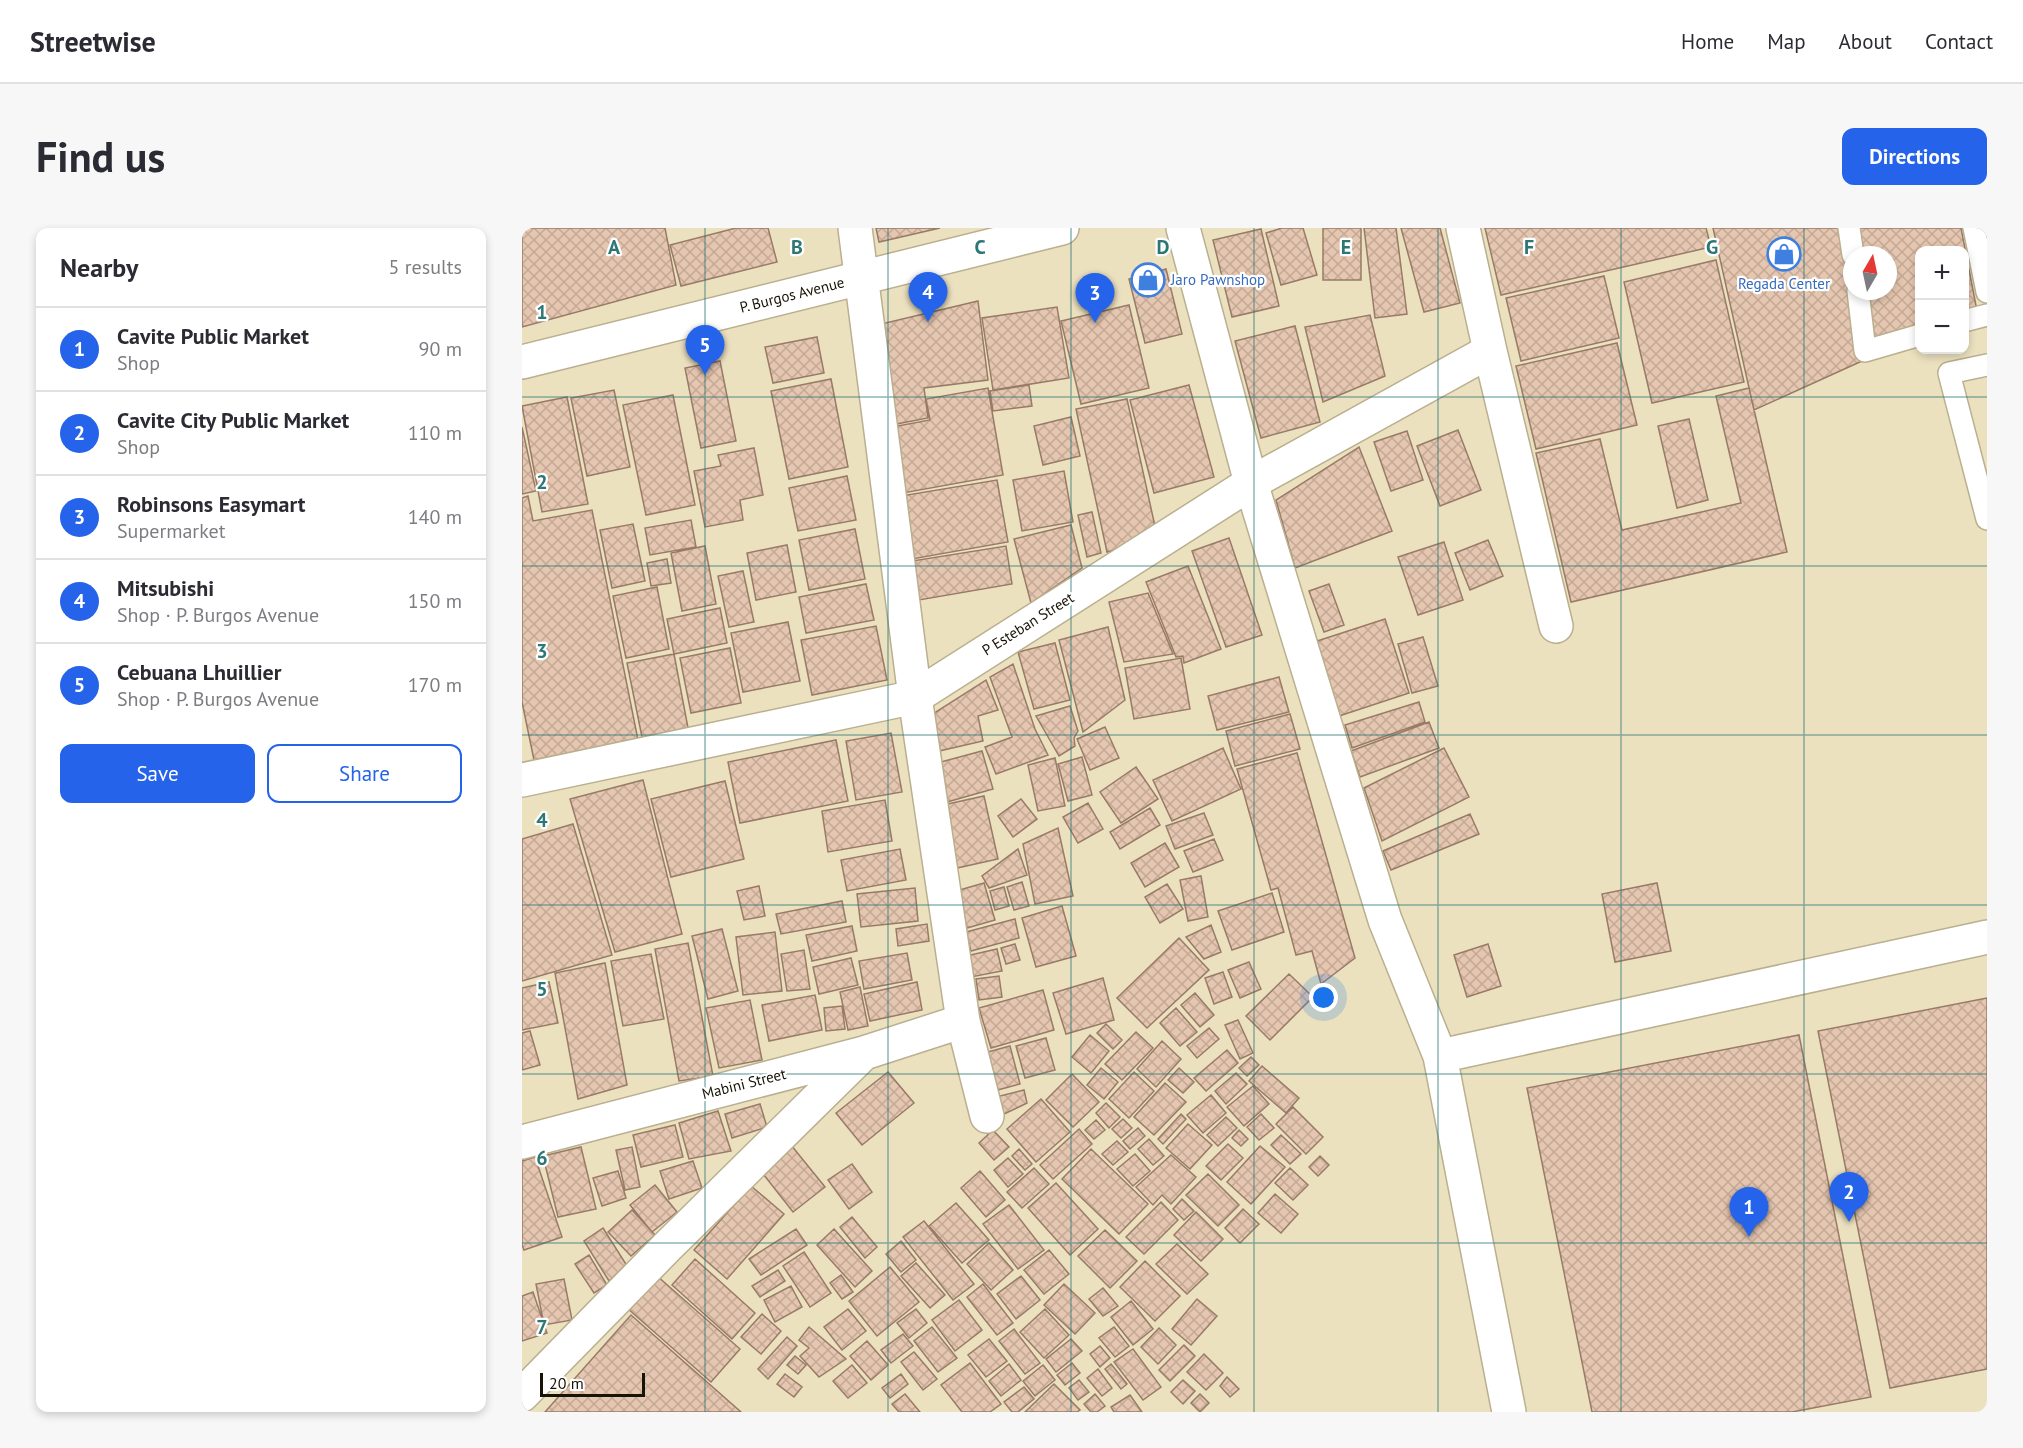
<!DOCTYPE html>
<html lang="en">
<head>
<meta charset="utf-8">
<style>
	body { margin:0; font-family:"PT Sans",sans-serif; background:#f7f7f7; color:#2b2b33 }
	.controls { position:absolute; right:18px; top:18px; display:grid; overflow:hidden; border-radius:12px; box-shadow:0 3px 9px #0003 }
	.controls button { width:54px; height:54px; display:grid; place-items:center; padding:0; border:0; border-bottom:2px solid #e1e1e2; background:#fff; color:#2b2b33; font:30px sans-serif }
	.compass { position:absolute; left:1321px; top:18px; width:54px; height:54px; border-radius:50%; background:#fff; box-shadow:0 3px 9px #0003; rotate:9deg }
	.scale { position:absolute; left:18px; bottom:15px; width:105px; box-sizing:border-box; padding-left:6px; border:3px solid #171307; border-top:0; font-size:16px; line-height:21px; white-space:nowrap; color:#171307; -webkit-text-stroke:4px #fff; paint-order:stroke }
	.you { position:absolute; left:802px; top:770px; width:21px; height:21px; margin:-15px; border:4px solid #fff; border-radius:50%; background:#1a73e8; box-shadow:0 0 0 9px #1a73e833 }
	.badge { display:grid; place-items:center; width:39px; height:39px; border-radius:50%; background:#2563eb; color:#fff; font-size:20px; font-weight:700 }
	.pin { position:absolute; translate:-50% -50px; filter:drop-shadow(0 2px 3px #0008) }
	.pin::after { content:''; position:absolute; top:32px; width:21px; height:18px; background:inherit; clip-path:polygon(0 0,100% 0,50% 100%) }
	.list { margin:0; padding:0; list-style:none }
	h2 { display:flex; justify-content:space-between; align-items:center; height:78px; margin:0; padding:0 24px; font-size:26px }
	h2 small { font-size:20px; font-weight:400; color:#7c7c81 }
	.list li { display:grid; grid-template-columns:39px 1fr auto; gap:18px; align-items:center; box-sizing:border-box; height:84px; padding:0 24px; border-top:2px solid #e1e1e2 }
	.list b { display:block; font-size:22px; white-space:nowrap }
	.list p { margin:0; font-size:20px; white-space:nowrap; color:#7c7c81 }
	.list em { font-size:20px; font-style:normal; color:#7c7c81 }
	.actions { display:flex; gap:12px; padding:18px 24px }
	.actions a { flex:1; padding:14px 0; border:2px solid #2563eb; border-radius:12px; text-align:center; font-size:21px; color:#2563eb }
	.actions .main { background:#2563eb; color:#fff }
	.map { position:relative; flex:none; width:1465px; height:1184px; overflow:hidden; border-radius:12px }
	header { display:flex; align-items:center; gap:36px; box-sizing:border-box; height:84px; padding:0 30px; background:#fff; border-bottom:2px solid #e1e1e2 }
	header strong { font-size:28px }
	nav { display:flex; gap:33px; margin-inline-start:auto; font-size:21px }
	.intro { display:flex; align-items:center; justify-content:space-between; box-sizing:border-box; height:144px; padding:0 36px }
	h1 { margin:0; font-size:42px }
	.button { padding:15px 27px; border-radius:12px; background:#2563eb; color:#fff; font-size:21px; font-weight:700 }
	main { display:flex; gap:36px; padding:0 36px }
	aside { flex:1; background:#fff; border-radius:12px; box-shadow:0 3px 9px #0003 }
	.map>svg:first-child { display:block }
	.building { fill:url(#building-cross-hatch); stroke:#987b67; stroke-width:1.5 }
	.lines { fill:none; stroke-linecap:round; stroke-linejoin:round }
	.lane-casing { stroke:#baaf8f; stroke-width:24 }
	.street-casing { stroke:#baaf8f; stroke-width:36 }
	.secondary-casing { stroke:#baaf8f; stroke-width:36 }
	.lane { stroke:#fff; stroke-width:21 }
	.street { stroke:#fff; stroke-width:33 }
	.secondary { stroke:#fff; stroke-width:33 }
	.grid { fill:none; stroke:#2c7676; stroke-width:1.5; stroke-opacity:0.55 }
	.labels { text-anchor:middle; stroke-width:4.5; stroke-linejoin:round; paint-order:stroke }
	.shop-label { font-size:15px; fill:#366cbe; stroke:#fff; text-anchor:start }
	.street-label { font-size:15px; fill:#171307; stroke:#fff }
	.grid-label { font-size:20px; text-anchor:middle; font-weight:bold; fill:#2c7676; stroke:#fff; stroke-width:4.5; stroke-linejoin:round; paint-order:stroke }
</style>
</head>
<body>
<header>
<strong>Streetwise</strong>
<nav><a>Home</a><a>Map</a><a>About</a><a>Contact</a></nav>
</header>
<div class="intro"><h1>Find us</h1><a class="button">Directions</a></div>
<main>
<aside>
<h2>Nearby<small>5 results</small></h2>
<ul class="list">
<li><span class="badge">1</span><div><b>Cavite Public Market</b><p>Shop</p></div><em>90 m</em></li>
<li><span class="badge">2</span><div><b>Cavite City Public Market</b><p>Shop</p></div><em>110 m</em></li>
<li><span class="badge">3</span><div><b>Robinsons Easymart</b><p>Supermarket</p></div><em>140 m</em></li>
<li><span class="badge">4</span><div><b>Mitsubishi</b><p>Shop · P. Burgos Avenue</p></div><em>150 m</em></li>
<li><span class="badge">5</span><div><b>Cebuana Lhuillier</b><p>Shop · P. Burgos Avenue</p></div><em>170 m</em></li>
</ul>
<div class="actions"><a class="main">Save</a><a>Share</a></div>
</aside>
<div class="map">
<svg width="1465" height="1184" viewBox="0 0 1465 1184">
	<defs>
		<pattern id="building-cross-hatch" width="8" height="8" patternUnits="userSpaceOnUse" patternTransform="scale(1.5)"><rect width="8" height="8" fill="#e5c6b0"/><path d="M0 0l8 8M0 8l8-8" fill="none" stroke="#c4a996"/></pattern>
	</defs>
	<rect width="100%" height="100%" fill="#ece1bf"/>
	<path class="building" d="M0,0H143L154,57L0,99Z
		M214,0H246L255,34L159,58L148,17Z
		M354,0H418L357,14Z
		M760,0H781L795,47L759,57L744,5Z
		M801,0H839V52H801Z
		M842,0H874L885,86L853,90Z
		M879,0H918L938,75L902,84Z
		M963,0H1184L1189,19L979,67Z
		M1191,0H1317L1340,133L1232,182Z
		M1334,0H1439L1455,83L1442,86V22H1398V99L1346,112L1341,63H1366V27H1337Z
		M739,1L757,78L710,89L691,12Z
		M1194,32L1222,154L1130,175L1102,54Z
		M644,41L660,106L623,115L607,51Z
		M1082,48L1097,110L999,133L984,70Z
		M456,73L466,152L402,160L406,190L369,197L355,97Z
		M607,77L627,160L559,176L539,93Z
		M535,79L547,150L471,162L460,90Z
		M848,87L863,148L801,174L783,99Z
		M773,98L798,194L739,210L713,113Z
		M295,109L302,145L251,155L243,119Z
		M1095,115L1115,197L1014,221L994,138Z
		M198,133L214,213L179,220L163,140Z
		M309,151L326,239L267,251L249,163Z
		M507,157L510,178L471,183L468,163Z
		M667,157L692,249L632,265L608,172Z
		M466,160L481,247L381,265L370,199L408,192L404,171Z
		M1227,160L1265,324L1049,374L1014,225L1078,211L1100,302L1219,275L1194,168Z
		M92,162L108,239L65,248L49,170Z
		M151,167L173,277L124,287L101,177Z
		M45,169L66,276L20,284L0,178Z
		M605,171L636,312L585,324L554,181Z
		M549,189L558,228L521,237L512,198Z
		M1167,191L1186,272L1155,280L1136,198Z
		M0,199L14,263L0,266Z
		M936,202L959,262L918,278L895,218Z
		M885,203L901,252L869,263L852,214Z
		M837,219L870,303L773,340L754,272Z
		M232,220L241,267L218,272L221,292L183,299L172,243L199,238L196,227Z
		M542,243L551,294L500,303L491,252Z
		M325,248L334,292L276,303L267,260Z
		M475,252L486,314L390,331L379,268Z
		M6,268L11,293L70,282L116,512L12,532L0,474V270Z
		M570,284L579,325L565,329L556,287Z
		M169,292L174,319L128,327L123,300Z
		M111,296L123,353L90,360L78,302Z
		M549,297L560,340L509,375L492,311Z
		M333,301L343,351L287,362L277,312Z
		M707,310L740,407L704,419L670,323Z
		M966,312L981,348L948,362L933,325Z
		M922,314L941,372L896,387L876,329Z
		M265,317L274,364L234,372L225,325Z
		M183,318L194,376L160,383L149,325Z
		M484,318L490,356L397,372L390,333Z
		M145,331L149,355L129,358L125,335Z
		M666,338L699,421L662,435L661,428L654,429L624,354Z
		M221,343L232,394L207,399L196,348Z
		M344,356L352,392L284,405L277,369Z
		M807,356L822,397L802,404L787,363Z
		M135,359L147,421L104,430L91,368Z
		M626,365L651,426L602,434L587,374Z
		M198,380L205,415L152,426L145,391Z
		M863,391L887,465L814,489L789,415Z
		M266,394L278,453L221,464L209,405Z
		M354,398L365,452L290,467L279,412Z
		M586,399L603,472L561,504L537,412Z
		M901,409L916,458L890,465L876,416Z
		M533,415L548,472L512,481L496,424Z
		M208,420L219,475L169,485L158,430Z
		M152,426L166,500L120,509L105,435Z
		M659,430L668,481L612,491L603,440Z
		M491,436L513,501L526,527L474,546L463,519L490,509L468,449Z
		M757,449L767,484L695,502L686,468Z
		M464,452L476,482L456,488L461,513L417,523L409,487Z
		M897,474L903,494L830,520L823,497Z
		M548,478L556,503L552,510L553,518L537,528L514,488Z
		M768,486L778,521L713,538L704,503Z
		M907,494L917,520L838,549L829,523Z
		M583,499L597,530L568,542L555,511Z
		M369,505L380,564L334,572L324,513Z
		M314,512L326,573L218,595L206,534Z
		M701,520L719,561L650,593L631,552Z
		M922,520L947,569L860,613L842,560Z
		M460,523L471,561L425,574L415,535Z
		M775,525L833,730L799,756L790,723L774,727L756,660L749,662L715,541Z
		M560,529L570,567L546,573L536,536Z
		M533,530L543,578L516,583L506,537Z
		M614,539L636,571L599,595L578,564Z
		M121,552L160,706L93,724L48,571Z
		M203,553L222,631L149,649L129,571Z
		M462,568L476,631L435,640L421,577Z
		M499,571L515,591L491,609L476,588Z
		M363,572L370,613L306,624L300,583Z
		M566,575L581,601L556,615L541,589Z
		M628,580L638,597L598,621L588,604Z
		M682,585L691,607L653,621L644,598Z
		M948,586L957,606L869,642L861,623Z
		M51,596L90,727L0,753V611Z
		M536,600L551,668L513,676L501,616Z
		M692,611L701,632L671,644L662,623Z
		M643,615L657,639L623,659L609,635Z
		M378,621L384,652L325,663L319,632Z
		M496,621L505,647L467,660L460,648Z
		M679,648L686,689L666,693L658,652Z
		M500,654L507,678L492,682L485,659Z
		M462,655L473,692L445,700L434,663Z
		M1135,655L1149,723L1093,734L1080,666Z
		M645,656L661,681L638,695L623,669Z
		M237,658L243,688L222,692L215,663Z
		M482,659L487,678L473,682L468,663Z
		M393,660L396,693L339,699L335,666Z
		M750,665L762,704L710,722L696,683Z
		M320,673L324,694L259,706L254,686Z
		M540,678L554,728L514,739L500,690Z
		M493,691L497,710L449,723L444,704Z
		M405,696L407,713L376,718L374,701Z
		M689,697L699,724L682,731L664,709Z
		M330,698L335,723L290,733L284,707Z
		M200,701L216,763L186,771L170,708Z
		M253,704L260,763L221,767L214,709Z
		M657,710L687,742L625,800L595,770Z
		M166,715L191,848L157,853L133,721Z
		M493,716L498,732L484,736L479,720Z
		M966,716L979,758L945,769L932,727Z
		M475,721L480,743L449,749L444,728Z
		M282,722L288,761L265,763L259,726Z
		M385,725L390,752L342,761L337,733Z
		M129,726L142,791L101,798L89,733Z
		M329,730L336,757L297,766L291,739Z
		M727,734L739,761L718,770L706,742Z
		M83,735L105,857L56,871L33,745Z
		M701,744L710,769L692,776L683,750Z
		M767,746L791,769L748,812L724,788Z
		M477,748L480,769L457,772L454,751Z
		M581,750L592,792L544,806L531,765Z
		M27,754L36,795L0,802V760Z
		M395,754L400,782L348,793L342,766Z
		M338,759L346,798L326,802L318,764Z
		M521,762L532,802L469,820L457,780Z
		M673,765L692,787L678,799L659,777Z
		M293,767L300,802L247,813L240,777Z
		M1465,770V1141L1368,1160L1296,803Z
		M228,772L240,832L197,840L184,780Z
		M320,778L323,801L304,803L302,780Z
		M654,780L675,804L658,818L638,795Z
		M716,792L731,825L718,831L703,797Z
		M584,796L600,812L591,821L575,805Z
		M687,800L697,811L675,830L665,818Z
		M8,803L18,837L0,842V805Z
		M614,804L631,820L600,852L583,836Z
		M568,807L587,823L569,845L550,829Z
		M1277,807L1349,1169L1270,1184H1070L1005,860Z
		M524,810L533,842L503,850L494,818Z
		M640,813L659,831L634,859L615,841Z
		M488,818L498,856L472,863L462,825Z
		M705,822L716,835L684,863L672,850Z
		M729,829L737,837L725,848L717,840Z
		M740,838L777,870L764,885L727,853Z
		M579,840L596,854L582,871L565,857Z
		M657,840L672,854L661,865L646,852Z
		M366,844L392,875L340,917L314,885Z
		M612,844L632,863L607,890L587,871Z
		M714,845L725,856L704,876L693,863Z
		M550,846L577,874L551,899L524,872Z
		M643,855L664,874L632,907L612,889Z
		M731,858L747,876L722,898L705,879Z
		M502,862L505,875L476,889L470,870Z
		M689,867L704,885L681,905L665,887Z
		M519,871L548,904L514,934L485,901Z
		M584,875L598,889L587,900L574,885Z
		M238,876L245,899L210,910L203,886Z
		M771,879L801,909L784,926L754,896Z
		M196,883L209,923L167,931L157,895Z
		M659,886L664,891L641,916L636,911Z
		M739,886L752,900L737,912L725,899Z
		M704,889L715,900L696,918L685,907Z
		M601,891L610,900L599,910L590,901Z
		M574,892L583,902L572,911L563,902Z
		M666,896L690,917L668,941L644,920Z
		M153,897L161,929L119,939L111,907Z
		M616,900L623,908L608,921L601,913Z
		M557,901L570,916L531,951L518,937Z
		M471,902L487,919L472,932L457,915Z
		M717,902L726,911L719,918L710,910Z
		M759,907L779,926L768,936L749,917Z
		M627,911L642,928L631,937L616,921Z
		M595,913L606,924L591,937L580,926Z
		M706,916L721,930L699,952L684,938Z
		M269,917L303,959L271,984L238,942Z
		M738,918L763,939L729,976L705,954Z
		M59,919L74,981L36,989L21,928Z
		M110,919L118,959L103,962L94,922Z
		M497,921L510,936L503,942L490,928Z
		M569,921L626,976L597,1006L540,951Z
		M613,926L628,943L611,958L595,941Z
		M649,927L674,949L649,976L640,967L631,977L614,959Z
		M798,928L807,937L796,948L787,939Z
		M13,929L40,1009L2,1022L0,1017V933Z
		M486,930L501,946L486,959L472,942Z
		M171,933L180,960L147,971L138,943Z
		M330,936L350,964L327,981L306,952Z
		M512,940L527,956L500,980L485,964Z
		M768,940L786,957L771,972L753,955Z
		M96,943L104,970L80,978L71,950Z
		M458,943L483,972L464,989L439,960Z
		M686,946L717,977L696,998L664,967Z
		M534,955L576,1001L548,1027L506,980Z
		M133,957L155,984L130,1004L108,977Z
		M229,958L262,986L205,1051L172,1022Z
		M753,966L776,986L759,1005L736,985Z
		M660,971L672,983L662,992L651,981Z
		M639,974L656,992L622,1026L604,1009Z
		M434,975L467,1012L440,1035L407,998Z
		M487,977L522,1022L496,1041L461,996Z
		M721,981L737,996L718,1015L703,1000Z
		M110,982L133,1007L109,1028L86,1004Z
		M674,984L701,1011L679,1033L652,1007Z
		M330,989L355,1019L343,1030L318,999Z
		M402,993L452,1056L431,1072L381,1009Z
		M81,1000L107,1041L87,1053L62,1013Z
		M274,1001L285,1017L239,1047L227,1031Z
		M312,1001L350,1043L333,1059L295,1017Z
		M583,1002L615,1033L588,1060L556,1028Z
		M379,1013L394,1032L379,1044L364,1026Z
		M467,1015L491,1042L469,1062L445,1036Z
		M655,1016L686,1046L665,1066L634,1036Z
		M527,1022L547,1046L522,1066L502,1042Z
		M282,1024L309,1065L288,1079L261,1038Z
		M67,1027L85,1057L72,1065L53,1036Z
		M173,1031L233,1085L210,1111L150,1057Z
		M623,1033L658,1068L633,1093L598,1059Z
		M394,1035L423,1067L408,1080L379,1048Z
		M368,1039L397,1074L355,1108L327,1073Z
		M256,1042L263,1053L238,1069L230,1058Z
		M134,1047L218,1121L189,1154L105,1080Z
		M319,1047L331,1064L320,1071L308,1055Z
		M499,1048L518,1072L494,1091L475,1066Z
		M42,1051L50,1092L22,1097L14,1056Z
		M461,1056L491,1095L475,1107L445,1069Z
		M542,1056L573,1085L553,1106L522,1077Z
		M269,1058L280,1079L253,1094L242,1072Z
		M581,1060L596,1078L581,1088L567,1071Z
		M11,1064L25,1105L0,1113V1068Z
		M675,1071L695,1088L669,1117L650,1101Z
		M437,1072L460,1102L433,1123L410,1092Z
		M609,1073L631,1101L611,1117L589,1089Z
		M326,1081L344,1103L320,1122L302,1099Z
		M394,1081L405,1095L387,1110L375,1095Z
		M523,1081L547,1107L522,1130L498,1104Z
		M240,1086L259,1103L239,1126L219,1109Z
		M109,1087L219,1184H23Z
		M287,1099L324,1131L297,1149L278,1128L287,1120L277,1112Z
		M410,1099L435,1130L416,1144L392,1113Z
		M592,1099L607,1118L593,1129L577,1110Z
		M637,1100L654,1117L636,1136L619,1119Z
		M492,1101L518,1135L503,1146L477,1113Z
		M381,1106L391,1118L369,1135L359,1122Z
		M265,1109L275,1118L246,1151L236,1141Z
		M467,1111L485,1133L464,1149L446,1127Z
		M549,1111L560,1123L534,1144L524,1131Z
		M345,1113L366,1137L349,1152L328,1128Z
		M662,1117L673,1128L648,1153L637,1142Z
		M578,1118L588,1130L578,1139L568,1126Z
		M611,1121L639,1159L621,1172L592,1134Z
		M392,1124L415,1151L401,1162L379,1134Z
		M682,1126L701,1145L684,1162L665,1144Z
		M273,1128L284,1137L276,1146L265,1137Z
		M448,1135L479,1176L468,1184H440L419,1157Z
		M550,1135L558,1145L543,1157L535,1147Z
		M487,1136L499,1152L479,1168L467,1153Z
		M589,1136L605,1156L599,1161L583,1141Z
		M330,1137L345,1155L326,1170L311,1153Z
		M521,1137L533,1152L513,1168L501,1153Z
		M576,1141L590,1160L580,1168L565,1150Z
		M263,1146L280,1159L272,1169L255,1156Z
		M379,1146L386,1156L368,1170L360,1160Z
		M705,1149L717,1161L708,1169L698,1158Z
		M557,1152L567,1164L556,1172L547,1160Z
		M661,1152L673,1163L661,1176L649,1164Z
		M532,1156L558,1182L555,1184H503Z
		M502,1159L512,1171L496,1184H490L482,1174Z
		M383,1166L398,1184H377L370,1176Z
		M573,1166L583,1178L575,1184H569L562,1176Z
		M678,1166L687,1175L678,1184L669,1175Z
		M608,1167L620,1184H592L589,1179Z"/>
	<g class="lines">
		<g class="lane-casing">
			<path id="lane" d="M1327,0L1331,27
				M1452,0L1465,64
				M1336,63L1343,123L1398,107
				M1442,93L1465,87
				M1465,137L1427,145L1465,291"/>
		</g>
		<g class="street-casing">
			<path id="street" d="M333,0L393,469L441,793L465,888
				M661,0L729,255L863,692L918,828L987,1184
				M941,0L968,123L1034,398
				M0,552L393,469L729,255L968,123
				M918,828L1465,709
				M0,914L342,825L441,793
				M0,1167L145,1019L342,825"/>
		</g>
		<g class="secondary-casing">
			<path id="secondary" d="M0,134L540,0"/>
		</g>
		<use href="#lane" class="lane"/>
		<use href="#street" class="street"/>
		<use href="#secondary" class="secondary"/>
	</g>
	<path class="grid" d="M183,0V1184M366,0V1184M549,0V1184M732,0V1184M916,0V1184M1099,0V1184M1282,0V1184M0,169H1465M0,338H1465M0,507H1465M0,677H1465M0,846H1465M0,1015H1465"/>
	<defs>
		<g id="shop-ring" transform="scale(1.725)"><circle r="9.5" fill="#fff" stroke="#3f7fe0" stroke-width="1.5"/><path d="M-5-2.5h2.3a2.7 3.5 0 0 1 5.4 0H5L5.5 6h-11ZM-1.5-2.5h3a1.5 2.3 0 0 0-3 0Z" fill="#3f7fe0"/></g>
	</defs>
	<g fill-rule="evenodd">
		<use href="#shop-ring" x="1262" y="26"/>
		<use href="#shop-ring" x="626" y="52"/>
	</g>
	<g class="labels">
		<g class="shop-label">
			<text x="649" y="57">Jaro Pawnshop</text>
			<text x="1262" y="61" text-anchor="middle">Regada Center</text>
		</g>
		<g class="street-label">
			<text transform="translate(270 67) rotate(-14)" y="5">P. Burgos Avenue</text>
			<text transform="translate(506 396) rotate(-32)" y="5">P Esteban Street</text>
			<text transform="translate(222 856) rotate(-14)" y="5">Mabini Street</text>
		</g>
	</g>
	<g class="grid-label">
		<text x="92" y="26">A</text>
		<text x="275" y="26">B</text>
		<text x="458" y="26">C</text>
		<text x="641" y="26">D</text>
		<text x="824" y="26">E</text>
		<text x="1007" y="26">F</text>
		<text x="1190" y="26">G</text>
		<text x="20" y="91">1</text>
		<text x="20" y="261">2</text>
		<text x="20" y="430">3</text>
		<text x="20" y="599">4</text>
		<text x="20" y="768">5</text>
		<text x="20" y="937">6</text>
		<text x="20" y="1106">7</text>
	</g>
</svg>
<div class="controls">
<button>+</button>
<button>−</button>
</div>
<svg class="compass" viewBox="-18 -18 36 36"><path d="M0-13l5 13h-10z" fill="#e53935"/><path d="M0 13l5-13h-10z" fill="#7c7c81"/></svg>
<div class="scale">20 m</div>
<div class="you"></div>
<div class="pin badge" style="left:1227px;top:1009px">1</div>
<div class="pin badge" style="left:1327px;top:994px">2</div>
<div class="pin badge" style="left:573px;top:95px">3</div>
<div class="pin badge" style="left:406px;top:94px">4</div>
<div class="pin badge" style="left:183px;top:147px">5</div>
</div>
</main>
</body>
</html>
